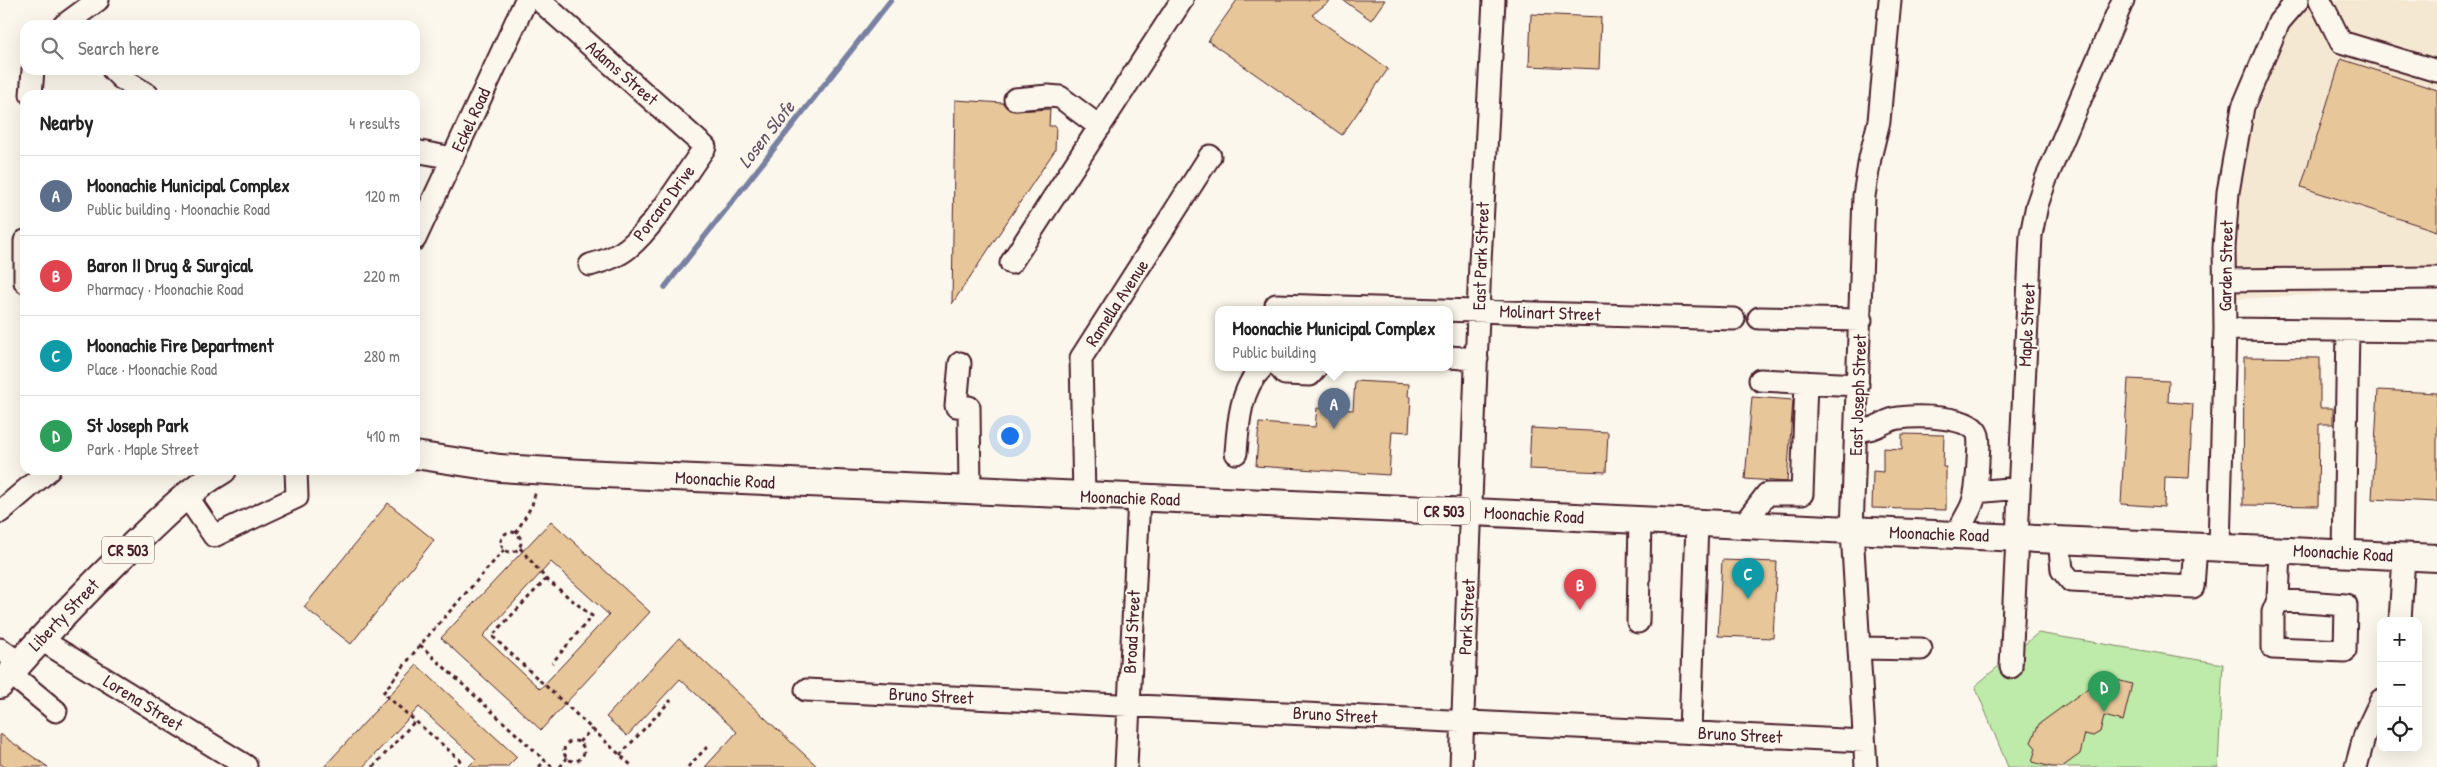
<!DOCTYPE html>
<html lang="en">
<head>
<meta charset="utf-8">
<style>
	body { margin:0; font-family:"Patrick Hand",sans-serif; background:#f6f6f6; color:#222 }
	.controls { position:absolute; right:15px; bottom:15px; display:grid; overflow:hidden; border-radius:10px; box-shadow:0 5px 20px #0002 }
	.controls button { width:45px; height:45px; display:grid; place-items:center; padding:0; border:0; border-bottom:1px solid #e0e0e0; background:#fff; color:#222; font:25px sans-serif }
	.you { position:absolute; left:1009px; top:435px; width:18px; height:18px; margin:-12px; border:4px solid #fff; border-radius:50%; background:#1a73e8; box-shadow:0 0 0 8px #1a73e833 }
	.badge { display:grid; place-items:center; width:32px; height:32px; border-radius:50%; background:#7c3aed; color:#fff; font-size:16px; font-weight:700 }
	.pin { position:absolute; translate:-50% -41px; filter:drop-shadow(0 1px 2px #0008) }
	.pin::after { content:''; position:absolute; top:26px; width:18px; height:15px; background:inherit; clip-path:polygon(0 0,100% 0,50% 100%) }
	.popup { position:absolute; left:1215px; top:306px; width:238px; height:65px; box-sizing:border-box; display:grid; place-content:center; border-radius:10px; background:#fff; filter:drop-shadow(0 1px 4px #0005); font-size:16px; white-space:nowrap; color:#767676 }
	.popup b { font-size:19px; color:#222 }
	.popup::after { content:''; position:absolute; left:50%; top:100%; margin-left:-10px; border:10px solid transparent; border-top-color:#fff }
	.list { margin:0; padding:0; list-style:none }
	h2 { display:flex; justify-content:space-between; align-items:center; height:65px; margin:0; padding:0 20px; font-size:21px }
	h2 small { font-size:16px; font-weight:400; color:#767676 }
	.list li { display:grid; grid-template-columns:32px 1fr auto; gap:15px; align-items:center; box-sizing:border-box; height:80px; padding:0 20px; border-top:1px solid #e0e0e0 }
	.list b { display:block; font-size:19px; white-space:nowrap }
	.list p { margin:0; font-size:16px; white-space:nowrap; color:#767676 }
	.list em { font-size:16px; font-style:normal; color:#767676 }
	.icon { flex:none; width:28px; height:28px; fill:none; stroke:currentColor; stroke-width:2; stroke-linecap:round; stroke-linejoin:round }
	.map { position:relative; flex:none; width:2437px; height:767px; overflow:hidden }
	.search { position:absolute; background:#fff; box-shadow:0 5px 20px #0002; left:20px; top:20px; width:400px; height:55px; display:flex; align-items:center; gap:12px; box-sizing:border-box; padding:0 18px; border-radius:15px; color:#767676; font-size:19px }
	.panel { position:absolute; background:#fff; box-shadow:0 5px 20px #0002; left:20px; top:90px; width:400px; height:385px; border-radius:15px }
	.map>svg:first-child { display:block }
	.built { fill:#f5e8d3 }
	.green { fill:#beeba9; stroke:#84856a }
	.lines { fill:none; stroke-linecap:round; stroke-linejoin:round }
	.stream { stroke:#7881a1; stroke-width:5.5 }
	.building { fill:#e7c699; stroke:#4a1f2b; fill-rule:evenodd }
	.minor-casing { stroke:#4a1f2b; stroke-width:25 }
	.major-casing { stroke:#4a1f2b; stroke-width:30 }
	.path { stroke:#4a1f2b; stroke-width:3; stroke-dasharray:4 4; stroke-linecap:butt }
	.minor { stroke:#fbf7ec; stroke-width:21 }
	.major { stroke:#fbf7ec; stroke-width:26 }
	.labels { text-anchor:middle; stroke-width:4; stroke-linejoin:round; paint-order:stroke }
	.shield { fill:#fbf7ec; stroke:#7f6065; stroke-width:1 }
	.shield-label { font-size:16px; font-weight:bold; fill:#4a1f2b }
	.street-label { font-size:18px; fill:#4a1f2b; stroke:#fbf7ec }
	.water-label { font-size:19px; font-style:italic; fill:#615066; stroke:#fbf7ec }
</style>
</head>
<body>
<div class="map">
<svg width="2437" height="767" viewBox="0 0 2437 767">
	<rect width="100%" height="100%" fill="#fbf7ec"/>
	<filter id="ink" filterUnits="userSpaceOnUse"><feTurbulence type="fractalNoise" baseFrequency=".02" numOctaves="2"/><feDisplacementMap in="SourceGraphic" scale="10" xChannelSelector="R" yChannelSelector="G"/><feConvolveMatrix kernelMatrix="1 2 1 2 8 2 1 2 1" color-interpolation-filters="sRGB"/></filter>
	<g filter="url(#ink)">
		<path class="built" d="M2289,0H2437V287L2223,300L2224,225Z"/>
		<path class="green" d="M2038,633L2223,664L2218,767H2008L1975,686Z"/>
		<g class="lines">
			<path class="stream" d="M665,287L891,0"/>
		</g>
		<path class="building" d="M1237,0H1331L1312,15L1388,69L1342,135L1208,41Z
			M1343,0H1385L1371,20Z
			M1531,14L1601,17L1599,69L1529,66Z
			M2341,59L2437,90V231L2301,187Z
			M955,100L1003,103L1009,110L1016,111L1050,109L1049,126H1056L1055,150L952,304Z
			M2244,357L2320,358V408H2333V424H2319L2318,506L2243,505Z
			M2128,379L2169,381L2168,402L2193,404L2189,478L2165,477L2164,507L2121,504Z
			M1355,381L1409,384L1408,396L1411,397L1409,432L1392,431L1389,475L1256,466L1259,423L1315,427L1317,408L1353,410Z
			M2378,390L2437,393V502L2372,499Z
			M1752,397L1793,400L1787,482L1745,479Z
			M1531,428L1608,432L1606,472L1529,469Z
			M1902,434L1944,435L1943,467H1946V510L1872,508L1873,471L1883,472V448L1902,449Z
			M388,503L434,540L351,644L304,607Z
			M551,521L650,612L541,730L441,638ZM551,562L609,615L540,689L483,636Z
			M1722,560L1777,562L1773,638L1718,636Z
			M679,638L778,730L818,767H705L737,732L680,679L627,736L606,717Z
			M417,665L517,757L507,767H468L476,759L419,707L363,767H324Z
			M2094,674L2132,684L2123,721L2104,716L2100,732L2093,736L2085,734L2080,754L2062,767H2052L2032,762L2036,748L2031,742L2039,724L2091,686Z
			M0,734L48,767H5L0,764Z"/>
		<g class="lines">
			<g class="minor-casing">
				<path id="minor" d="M539,0L705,147C684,176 655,226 628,248C617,257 603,261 590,265
					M2320,0L2341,42L2437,71
					M64,25L98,0
					M113,70L121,78L148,95
					M31,95L33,70
					M1015,99L1048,96L1060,97L1100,127
					M415,151L453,158
					M415,239L526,0
					M25,241V282
					M1011,263L1182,0
					M2224,280L2437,278
					M1276,305L1734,319
					M1759,318L1861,320
					M2225,329L2437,331
					M1449,357L1477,359
					M960,363L956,406L969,407L970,491
					M1280,368L1285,374L1310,375L1316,368
					M1760,380L1858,385
					M1856,430C1878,431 1882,420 1899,418C1916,416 1972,415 1978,435C1980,443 1978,454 1978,462C1977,477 1977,494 1971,507C1966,518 1961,523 1958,535
					M1236,453C1238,425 1240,388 1262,368
					M1975,492L2019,488
					M186,495L214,536L297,497L296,470
					M1084,496L1081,358L1210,156
					M0,512L49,470
					M1743,525L1767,494H1802L1806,382
					M2059,539L2062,570L2071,581L2193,587L2196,546
					M2219,547L2225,329L2224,248L2228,192L2243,107L2279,22L2298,0
					M2344,553L2348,330
					M2278,600L2346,605L2345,651L2273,648V612L2278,600L2280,550
					M2400,621L2404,556
					M1638,622L1640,520
					M40,639L246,766
					M1859,648L1921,649
					M0,649L20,663
					M2011,667L2031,235L2037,205L2046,179L2123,0
					M10,673L56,711
					M806,690L1864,741
					M1690,732L1697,523
					M1126,767L1139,498
					M1461,767L1480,262L1494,0
					M1866,767L1852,531L1864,196L1870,158L1879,121L1890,0
					M2356,767L2365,734L2381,700"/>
			</g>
			<g class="major-casing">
				<path id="major" d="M415,455L500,468L582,473L1472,512L2437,558
					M0,685C41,638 84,593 129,549C159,520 187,491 223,470"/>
			</g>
			<path class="path" d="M501 542a10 10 0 1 1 20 0a10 10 0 1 1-20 0Z
				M516,533L532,505L536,490
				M520,548L546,579L492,636L633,767
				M546,579L592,616L552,663
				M420,645L552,767
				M564 751a10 10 0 1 1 20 0a10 10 0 1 1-20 0Z
				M579,742L592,729
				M620,755L671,700
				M373,767L415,721
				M453,767L460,760L383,693L420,645L504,550
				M539,767L545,761
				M560,767L567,758
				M688,767L707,747"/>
			<use href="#minor" class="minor"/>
			<use href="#major" class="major"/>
		</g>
	</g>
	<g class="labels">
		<g class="shield">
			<rect x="1418" y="497.5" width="52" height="27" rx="4"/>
			<rect x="102" y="536.5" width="52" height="27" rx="4"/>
		</g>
		<g class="shield-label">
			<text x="1444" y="517">CR 503</text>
			<text x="128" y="556">CR 503</text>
		</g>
		<g class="street-label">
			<text transform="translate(622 73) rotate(41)" y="6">Adams Street</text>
			<text transform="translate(471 120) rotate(-65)" y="6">Eckel Road</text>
			<text transform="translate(664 203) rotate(-53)" y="6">Porcaro Drive</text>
			<text transform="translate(1481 256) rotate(-88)" y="6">East Park Street</text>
			<text transform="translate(2226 266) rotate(-89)" y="6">Garden Street</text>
			<text transform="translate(1117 303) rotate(-57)" y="6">Ramella Avenue</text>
			<text transform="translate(1550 313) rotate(2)" y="6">Molinart Street</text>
			<text transform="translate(2027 325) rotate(-87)" y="6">Maple Street</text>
			<text transform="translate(1858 395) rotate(-88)" y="6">East Joseph Street</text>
			<text transform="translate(725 480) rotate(3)" y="6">Moonachie Road</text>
			<text transform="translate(1130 498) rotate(2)" y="6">Moonachie Road</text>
			<text transform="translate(1534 515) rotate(3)" y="6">Moonachie Road</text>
			<text transform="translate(1939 534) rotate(2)" y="6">Moonachie Road</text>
			<text transform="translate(2343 553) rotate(3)" y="6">Moonachie Road</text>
			<text transform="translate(64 615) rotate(-46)" y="6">Liberty Street</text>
			<text transform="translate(1467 617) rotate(-87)" y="6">Park Street</text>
			<text transform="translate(1132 632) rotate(-87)" y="6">Broad Street</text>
			<text transform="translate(931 696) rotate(3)" y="6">Bruno Street</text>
			<text transform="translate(143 703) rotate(32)" y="6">Lorena Street</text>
			<text transform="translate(1335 715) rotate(3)" y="6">Bruno Street</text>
			<text transform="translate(1740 735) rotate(3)" y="6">Bruno Street</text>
		</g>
		<g class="water-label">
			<text transform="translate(766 134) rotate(-52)" y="7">Losen Slofe</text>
		</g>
	</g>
</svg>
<div class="controls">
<button>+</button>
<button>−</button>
<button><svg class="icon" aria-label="locate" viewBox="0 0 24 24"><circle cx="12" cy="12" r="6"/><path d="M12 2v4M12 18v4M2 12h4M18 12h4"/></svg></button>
</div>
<div class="you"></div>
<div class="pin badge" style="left:1334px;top:429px;background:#5c6f8a">A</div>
<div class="popup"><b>Moonachie Municipal Complex</b>Public building</div>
<div class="pin badge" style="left:1580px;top:610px;background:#e0444e">B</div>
<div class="pin badge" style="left:1748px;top:599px;background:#0f9aa8">C</div>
<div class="pin badge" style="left:2104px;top:712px;background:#2e9e5b">D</div>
<div class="search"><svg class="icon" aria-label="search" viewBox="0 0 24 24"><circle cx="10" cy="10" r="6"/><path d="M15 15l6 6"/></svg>Search here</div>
<section class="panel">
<h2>Nearby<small>4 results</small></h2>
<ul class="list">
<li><span class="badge" style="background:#5c6f8a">A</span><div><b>Moonachie Municipal Complex</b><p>Public building · Moonachie Road</p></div><em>120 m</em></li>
<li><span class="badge" style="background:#e0444e">B</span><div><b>Baron II Drug &amp; Surgical</b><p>Pharmacy · Moonachie Road</p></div><em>220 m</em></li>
<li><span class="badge" style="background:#0f9aa8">C</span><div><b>Moonachie Fire Department</b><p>Place · Moonachie Road</p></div><em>280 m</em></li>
<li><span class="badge" style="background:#2e9e5b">D</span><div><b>St Joseph Park</b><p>Park · Maple Street</p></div><em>410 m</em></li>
</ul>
</section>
</div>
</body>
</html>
